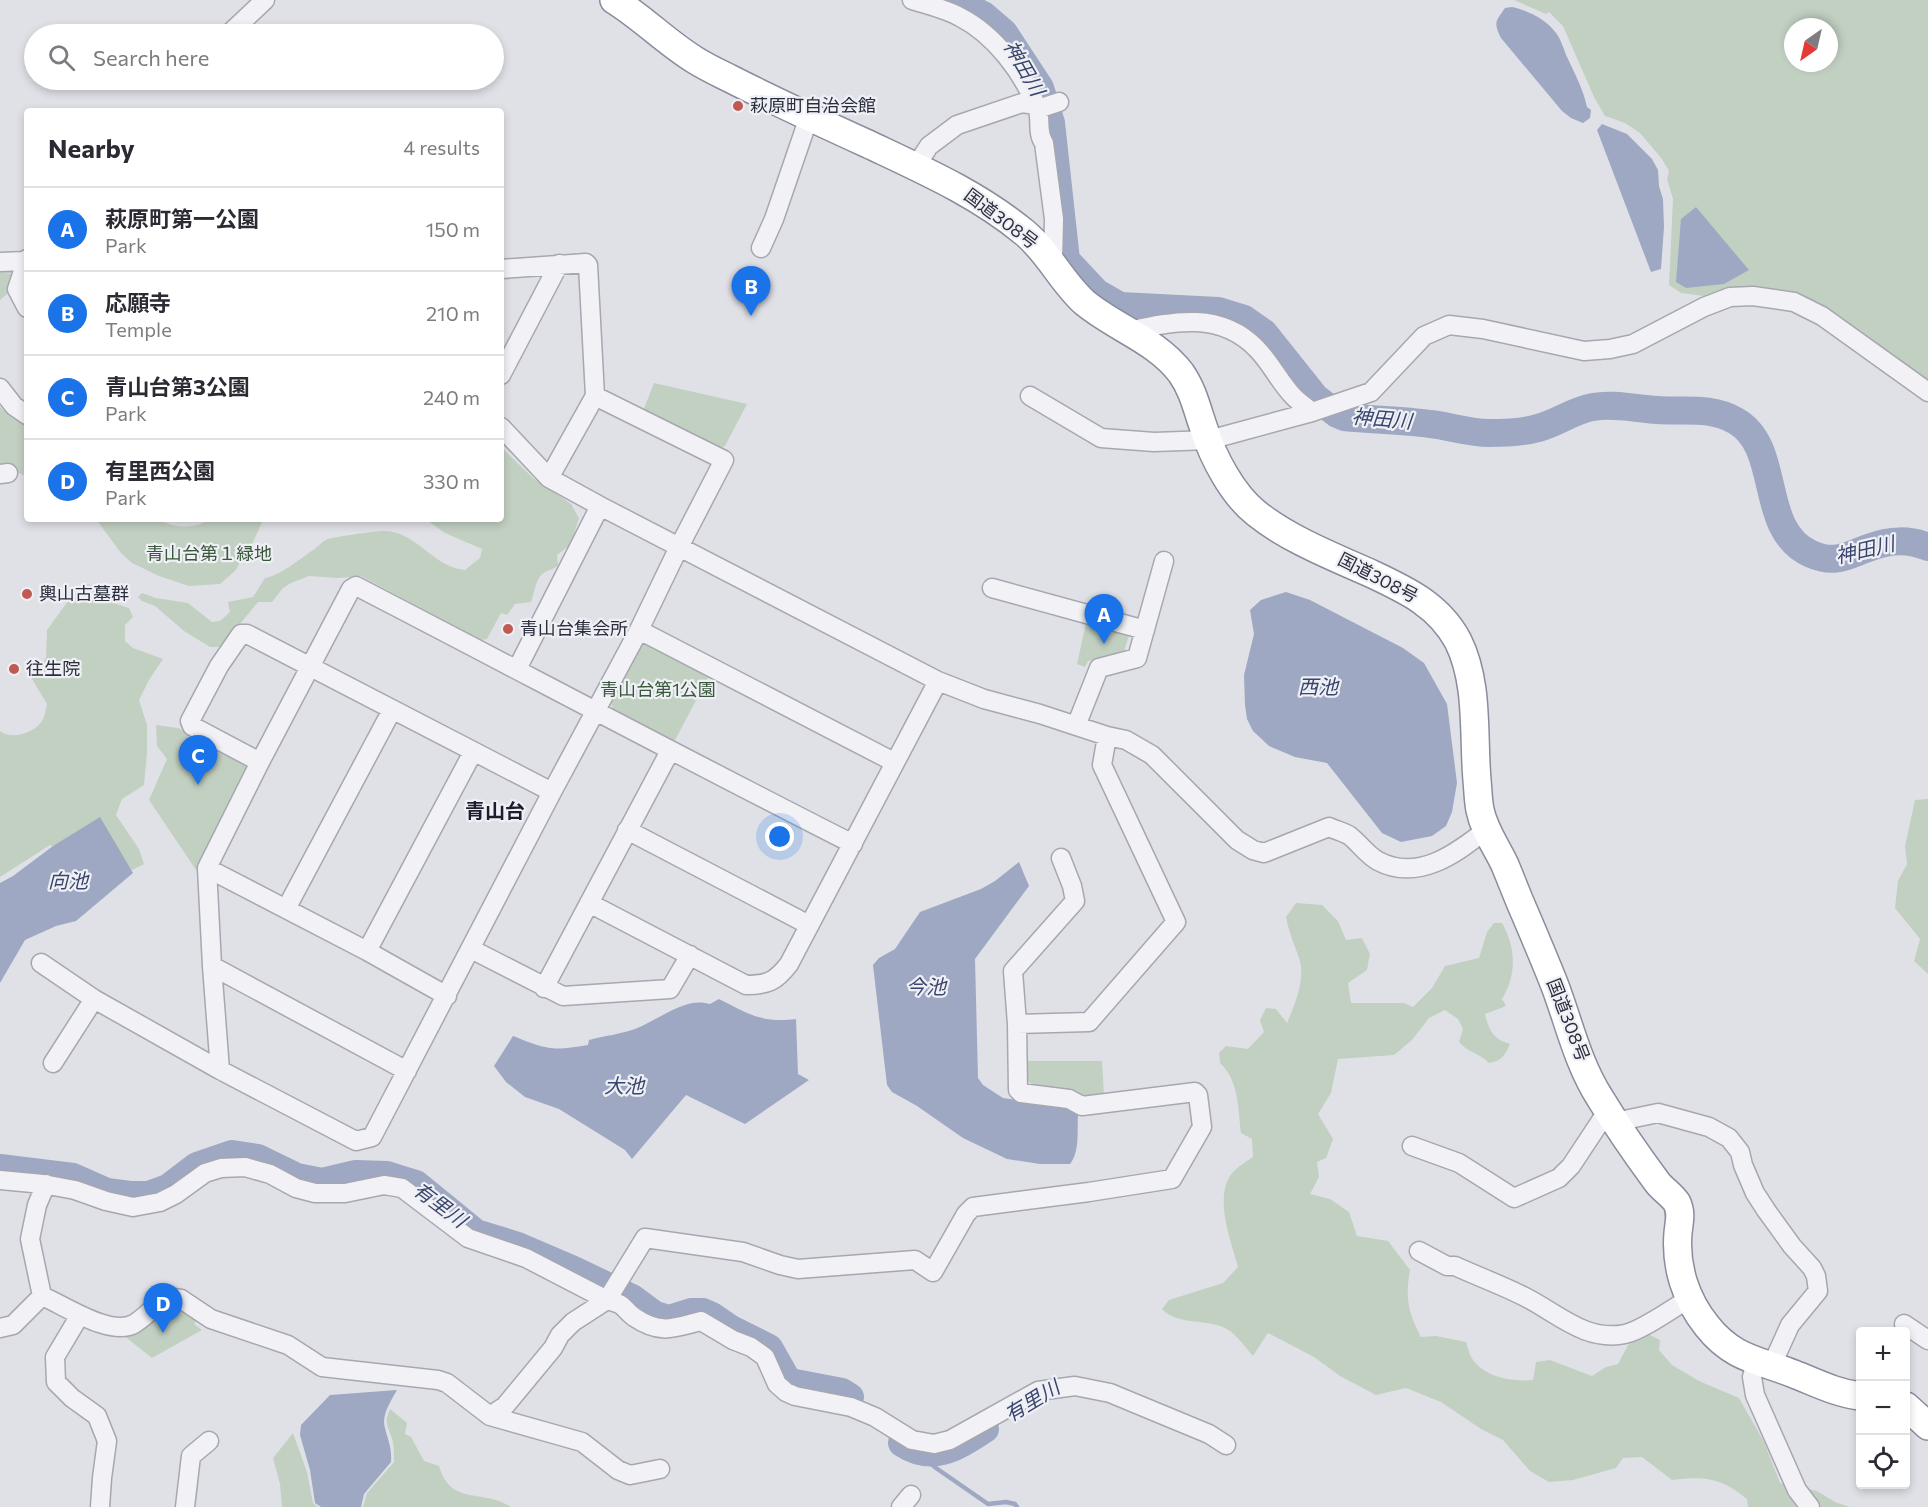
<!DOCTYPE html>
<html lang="en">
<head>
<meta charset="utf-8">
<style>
	body { margin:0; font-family:Commissioner,"Noto Sans JP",sans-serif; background:#f2f2f3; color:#2b2b33 }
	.controls { position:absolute; right:18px; bottom:18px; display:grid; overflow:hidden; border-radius:6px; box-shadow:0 3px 9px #0003 }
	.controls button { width:54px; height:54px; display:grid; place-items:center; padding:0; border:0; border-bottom:2px solid #e1e1e2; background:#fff; color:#2b2b33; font:30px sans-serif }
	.compass { position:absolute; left:1784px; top:18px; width:54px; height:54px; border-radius:50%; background:#fff; box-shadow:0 3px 9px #0003; rotate:214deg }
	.you { position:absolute; left:780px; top:837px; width:21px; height:21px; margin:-15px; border:4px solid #fff; border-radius:50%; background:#1a73e8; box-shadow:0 0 0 9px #1a73e833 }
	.badge { display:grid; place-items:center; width:39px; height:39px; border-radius:50%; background:#1a73e8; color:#fff; font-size:20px; font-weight:700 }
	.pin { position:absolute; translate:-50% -50px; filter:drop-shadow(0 2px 3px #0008) }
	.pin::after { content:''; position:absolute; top:32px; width:21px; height:18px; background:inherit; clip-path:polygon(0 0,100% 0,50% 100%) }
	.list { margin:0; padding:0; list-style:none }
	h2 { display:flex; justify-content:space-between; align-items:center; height:78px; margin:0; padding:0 24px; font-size:26px }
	h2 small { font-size:20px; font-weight:400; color:#7c7c81 }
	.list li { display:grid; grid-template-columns:39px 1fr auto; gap:18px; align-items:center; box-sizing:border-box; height:84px; padding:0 24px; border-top:2px solid #e1e1e2 }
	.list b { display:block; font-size:22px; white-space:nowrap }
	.list p { margin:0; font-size:20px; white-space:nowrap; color:#7c7c81 }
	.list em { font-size:20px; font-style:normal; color:#7c7c81 }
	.icon { flex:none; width:33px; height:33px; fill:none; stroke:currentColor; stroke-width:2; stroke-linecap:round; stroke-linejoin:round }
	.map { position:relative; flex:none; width:1928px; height:1507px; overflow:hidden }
	.search { position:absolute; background:#fff; box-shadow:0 3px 9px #0003; left:24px; top:24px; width:480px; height:66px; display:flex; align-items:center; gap:15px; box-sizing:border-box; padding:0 21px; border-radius:33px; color:#7c7c81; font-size:22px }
	.panel { position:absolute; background:#fff; box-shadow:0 3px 9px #0003; left:24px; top:108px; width:480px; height:414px; border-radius:6px }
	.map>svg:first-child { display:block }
	.green { fill:#c2d0c2; fill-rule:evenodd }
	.water { fill:#9ea8c3 }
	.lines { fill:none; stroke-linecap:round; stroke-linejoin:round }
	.stream { stroke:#9ea8c3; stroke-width:4.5 }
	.river { stroke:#9ea8c3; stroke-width:28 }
	.minor-casing { stroke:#a6a7b0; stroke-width:21 }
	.highway-casing { stroke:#898c9c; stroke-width:30 }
	.minor { stroke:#f2f2f6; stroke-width:18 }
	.highway { stroke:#fff; stroke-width:27 }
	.poi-dot { fill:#bf5952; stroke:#eff0f5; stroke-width:2 }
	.labels { text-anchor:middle; stroke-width:4.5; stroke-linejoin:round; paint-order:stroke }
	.poi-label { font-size:18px; fill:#2a2d3c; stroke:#eff0f5; text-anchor:start }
	.street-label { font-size:18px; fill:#2a2d3c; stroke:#eff0f5 }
	.park-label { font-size:18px; fill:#39573a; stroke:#eff0f5 }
	.water-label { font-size:20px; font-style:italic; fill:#39456c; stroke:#eff0f5 }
	.neighbourhood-label { font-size:20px; font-weight:bold; fill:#1c1e2d; stroke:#eff0f5 }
</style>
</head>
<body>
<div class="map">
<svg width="1928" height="1507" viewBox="0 0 1928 1507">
	<rect width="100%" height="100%" fill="#e0e1e7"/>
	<path class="green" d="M1514,0H1928V380L1826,308L1788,291L1743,287L1704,296L1681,293L1669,285L1673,199L1667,179L1669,171L1662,159L1640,133L1625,123L1605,116L1594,97L1563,26L1549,12L1546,14ZM1793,27H1829V63H1793Z
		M0,272L13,274V289L0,300Z
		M654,383L747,404L725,446L717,450L643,411Z
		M0,407L10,416L27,425V477L0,464Z
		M501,447L533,478L571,504L579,518L571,544L557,555L558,565C553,570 551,569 545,572C535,578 535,592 531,602L515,604L507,615L501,613L487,639L481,640L361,576L338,578L309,576L291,583L283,588L272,602H258L221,647H210L184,631L155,606L142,601L138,597L142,593L156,598L188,603L212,622L220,621L230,612L228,602L253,597L265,578C279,576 300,559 313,550C318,547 322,541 328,539C334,537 376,531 383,531C416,530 432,567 465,570L480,558L482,549L445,533L425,519H501Z
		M96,519H159C172,529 197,529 209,519H266L263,520L254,540L235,571L220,584L189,586L159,576L132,563L121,553Z
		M86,584L110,588V602L129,608L133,617L125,625V641L133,648L163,659L149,680L139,700L147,725V753L144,785L122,799L116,815L139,849L144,864L132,870L61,852L50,845L0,877V731C12,741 37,732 43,719C45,715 46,709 47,704L32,679L46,658L47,630L71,597Z
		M1086,623L1129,635L1124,652L1088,661L1085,667L1077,664Z
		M650,641L710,674L674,742L613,709L610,699L640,643Z
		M156,725L178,728L246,761L248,769L196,870L149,800L167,759L157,746Z
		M1928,799V974L1914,961L1920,939L1895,908L1898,881L1907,864L1905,846L1915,800Z
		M1296,903L1322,905L1338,921L1346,940L1362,938L1370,954L1367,970L1348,983L1351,1003H1404L1413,1007L1432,988L1445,966L1479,958L1487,932L1494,923H1502C1516,948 1517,974 1502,999L1506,1006L1485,1014C1489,1030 1493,1039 1510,1044C1505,1056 1501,1061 1489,1063C1478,1052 1467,1052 1459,1042L1463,1029L1458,1019L1445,1010L1429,1018L1412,1040L1394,1055L1338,1059L1331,1093L1318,1114L1333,1139L1326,1158L1317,1162L1319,1177L1310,1194L1330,1199L1349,1212L1357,1236L1388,1241L1410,1270C1405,1298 1408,1312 1421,1337L1436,1336L1466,1342C1468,1347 1469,1353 1471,1357C1483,1377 1511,1382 1533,1380L1536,1362L1550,1360L1592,1376L1606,1367L1618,1364L1628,1345L1648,1334L1660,1340L1659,1350L1672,1365L1699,1381L1739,1398L1764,1442L1780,1483L1817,1491L1835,1502L1850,1507H1748L1747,1499C1721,1478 1705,1476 1672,1480L1642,1457L1623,1458L1616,1468L1573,1480L1549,1482L1530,1471L1503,1440L1481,1429L1441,1402L1406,1388L1376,1395L1340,1376L1314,1357L1268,1333L1253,1356C1246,1348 1238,1337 1230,1331C1211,1317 1178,1327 1162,1309L1169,1300L1223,1283L1238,1267C1231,1241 1212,1194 1234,1171C1239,1166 1247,1161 1253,1157L1252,1139L1241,1133C1238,1109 1239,1080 1220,1063L1219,1053L1226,1046L1248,1049L1264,1032L1260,1020L1266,1008L1276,1009L1287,1023C1295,1004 1306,978 1299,958C1294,943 1289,933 1286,917Z
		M1026,1061H1102L1104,1096C1092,1097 1080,1100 1071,1090L1037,1088L1025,1079Z
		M170,1305H178L198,1318L194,1324L202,1330L152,1358L123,1335Z
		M390,1409L407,1423L405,1434L411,1437L424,1461L439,1466C451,1507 483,1488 511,1507H363L367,1493L394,1462C394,1455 394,1448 393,1442C389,1427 383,1425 390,1409Z
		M293,1433L307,1472L313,1503L318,1507H282L280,1484L273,1458Z"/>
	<path class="water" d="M1512,7C1527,10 1547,20 1556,33C1562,41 1564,51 1568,59C1576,76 1583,89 1587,107L1591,110L1590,118L1583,123L1571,118L1562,111L1501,38C1493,22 1496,21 1505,8Z
		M1602,124L1627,134L1652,159L1658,170L1659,186L1663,199L1664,227L1661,269L1651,272L1597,130Z
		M1696,207L1749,270L1724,284L1686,288L1676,282L1681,219Z
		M1286,592L1310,600L1403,648L1424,663L1447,704L1457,783L1452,812L1446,826L1432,836L1401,842L1382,833L1327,763L1295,757L1269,746L1253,731L1247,719L1245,705L1244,675L1254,634L1250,610L1261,600Z
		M100,817L133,873L76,921L56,926L25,940L0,983V883L13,876L53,846Z
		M1019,862L1029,886L975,959L978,1078L983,1085L1003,1098L1066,1107L1078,1115C1077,1130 1080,1152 1070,1164H1040L1007,1159L963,1138L917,1106L892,1092L887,1085L873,965L879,958L895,949L920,912L981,889L995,881Z
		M719,999C749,1014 761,1023 796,1019L798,1074L809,1080L745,1124L686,1095L632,1159L625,1150L559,1109L525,1097L506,1082L494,1066L513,1036C548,1050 552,1051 588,1045L589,1040C604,1036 621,1034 635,1029C659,1020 685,996 710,1004Z
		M397,1390C391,1401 381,1415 385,1428C388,1441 392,1447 391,1462L364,1494L361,1507H321L315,1503L310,1470L300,1435L301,1425L330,1395Z"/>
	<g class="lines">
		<path class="stream" d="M918,1452L936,1468L988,1504L1006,1502L1015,1504L1017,1507"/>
		<path class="river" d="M953,0L983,15L1004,33L1040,88L1051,123L1066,260L1097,293L1120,306L1218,311L1244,319L1264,333L1315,397L1337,414L1344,417C1373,420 1402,420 1430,424C1449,426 1470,433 1489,433C1504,433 1524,432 1538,428C1557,423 1574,410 1593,407C1614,403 1636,409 1657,410C1684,412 1711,406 1736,421C1783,448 1757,530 1811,554C1836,565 1847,555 1871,547C1889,540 1910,539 1928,547
			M0,1168L73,1177L107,1192L130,1195H149L168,1188L197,1166L232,1154L258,1158L297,1177L322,1182L356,1174L387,1175L416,1184L476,1233L518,1246L574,1270L632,1298L655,1315L669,1319L691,1312H703L712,1316L731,1329L769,1348L786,1378L790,1382L842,1392L850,1397
			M902,1443C934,1464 958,1446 985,1429"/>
		<g class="minor-casing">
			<path id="minor" d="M912,0C928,5 946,9 960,17C995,35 1022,72 1037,107C1042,119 1036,132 1044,143L1054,219L1053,262
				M229,34L265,0
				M1038,109L1059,102
				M916,166L929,146L957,125L1022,103L1036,105
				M761,248L774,219L809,117
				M27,259L17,289L27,308
				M0,262L26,261
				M1129,331C1174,321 1221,311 1257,349C1271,363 1280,383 1294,397C1299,402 1306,407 1312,412
				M501,375L559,264
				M0,388L14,406L27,415
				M1030,396L1101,438L1154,442L1209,440L1312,412L1371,392L1424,336L1449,325L1483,329L1584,351L1610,349L1633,344L1704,307L1730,297L1753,296L1794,302L1822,316L1928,392
				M501,427L549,478L600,506L938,681L984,699L1040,714L1107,736L1126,740L1152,755L1237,840L1253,850L1264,853L1329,827C1335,830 1344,832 1350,836C1359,843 1367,855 1378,861C1418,882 1455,854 1486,830
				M0,474L8,473
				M549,478L595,396
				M992,588L1145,630
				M639,630L894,762
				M517,669L600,506
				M1076,726L1099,668L1137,658L1164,561
				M260,762L192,726L190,721L219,666L241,634H247L552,792
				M627,830L809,925
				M207,868L367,951L447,996
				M589,903L746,985C768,985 776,981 789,964L938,681
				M286,909L392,710
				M471,949L563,996L670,989L690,955
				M367,951L473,752
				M41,963L94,999L220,1070L356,1141L372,1137L552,792L639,630L679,547L724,460L595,396L588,265L586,263L501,269
				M212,966L407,1071
				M544,988L670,751
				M1017,1024L1089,1022L1176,922L1102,765L1107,736
				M53,1063L94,999
				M220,1070L212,966L207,868L260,762L351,589L356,586C522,672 687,760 853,844
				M1615,1122L1658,1113L1709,1127L1729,1138L1740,1152L1743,1165L1755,1193L1766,1210L1792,1246L1812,1268L1816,1276L1818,1291L1790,1325L1771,1367
				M1412,1146L1459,1163L1514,1198L1559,1178L1571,1166L1608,1110
				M0,1180L43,1184L75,1190L106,1201L133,1207L160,1202L176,1194L205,1173L221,1168L245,1167L270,1174L296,1188L315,1193H345L384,1185L402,1188L468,1238L526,1258L607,1300C627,1305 621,1307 634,1317C661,1335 673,1328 701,1321L733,1340L751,1347L765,1357L777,1384L786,1392L795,1396L851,1407L875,1417L912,1440L934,1444L950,1440L1038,1391L1075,1386L1110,1393L1209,1434L1226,1445
				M1419,1251L1447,1266H1455C1479,1277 1504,1286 1527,1298C1558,1314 1586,1342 1625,1334C1643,1330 1673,1308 1690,1298
				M42,1296L30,1239L37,1205L46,1184
				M80,1315L55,1357L56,1382L72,1398L97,1416L107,1441L102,1478L100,1507
				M1904,1324L1928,1340
				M0,1328L13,1325L42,1296C64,1305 110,1337 134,1324C145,1317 156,1306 166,1297L181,1299L211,1319L288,1345L322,1367L438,1380L447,1383L490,1416L582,1442L618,1470L630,1475L660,1469
				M1756,1362L1752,1377L1755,1395L1797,1490L1810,1507
				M490,1416L505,1406L553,1348L560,1335L573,1322L607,1300L645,1238L743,1252L780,1265L798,1269L915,1260L933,1272L966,1214L973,1207L1089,1192L1172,1179L1202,1127L1198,1095L1195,1092L1082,1106L1069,1099L1021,1093L1018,1090L1017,1024L1013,971L1075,901L1072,886L1061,858
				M185,1507L191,1456L209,1441
				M901,1507L911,1495"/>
		</g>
		<g class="highway-casing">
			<path id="highway" d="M614,0C643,18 667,43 695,60C706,67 719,73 731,79C776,102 822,123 868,144C923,170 978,194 1025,233C1049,253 1061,281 1084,302C1115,328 1156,340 1181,373C1193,390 1197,409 1204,429C1213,457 1232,494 1256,513C1288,539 1334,557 1372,574C1406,590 1439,605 1458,641C1479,683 1473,734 1477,780C1478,790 1478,800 1480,810C1484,830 1496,846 1505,865C1510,877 1515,890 1520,902C1532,930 1544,958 1555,986C1569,1023 1578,1064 1600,1098C1617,1126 1637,1155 1657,1182C1663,1190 1672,1195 1677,1203C1682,1214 1679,1222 1678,1233C1675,1267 1686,1300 1707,1326C1733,1359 1759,1360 1794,1374C1817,1383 1836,1393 1860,1396
				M1906,1406L1928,1426"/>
		</g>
		<use href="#minor" class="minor"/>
		<use href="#highway" class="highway"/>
	</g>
	<g class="poi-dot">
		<circle cx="738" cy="106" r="6"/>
		<circle cx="27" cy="594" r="6"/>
		<circle cx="508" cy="629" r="6"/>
		<circle cx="14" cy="669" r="6"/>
	</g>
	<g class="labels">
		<g class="poi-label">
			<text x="750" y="112">萩原町自治会館</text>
			<text x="39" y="600">輿山古墓群</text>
			<text x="520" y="635">青山台集会所</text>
			<text x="26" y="675">往生院</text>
		</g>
		<g class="street-label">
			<text transform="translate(1001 219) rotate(37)" y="6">国道308号</text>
			<text transform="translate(1378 578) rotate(27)" y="6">国道308号</text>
			<text transform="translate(1568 1020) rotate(69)" y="6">国道308号</text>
		</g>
		<g class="park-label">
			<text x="209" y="560">青山台第１緑地</text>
			<text x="658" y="696">青山台第1公園</text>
		</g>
		<g class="water-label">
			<text transform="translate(1024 68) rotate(60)" y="7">神田川</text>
			<text transform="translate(1382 419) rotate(5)" y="7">神田川</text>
			<text transform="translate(1865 550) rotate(-13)" y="7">神田川</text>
			<text x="1318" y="694">西池</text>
			<text x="68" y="888">向池</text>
			<text x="926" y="994">今池</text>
			<text x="624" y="1093">大池</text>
			<text transform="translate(440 1205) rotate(37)" y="7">有里川</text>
			<text transform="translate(1032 1401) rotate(-31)" y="7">有里川</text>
		</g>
		<g class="neighbourhood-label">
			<text x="495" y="818">青山台</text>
		</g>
	</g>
</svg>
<div class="controls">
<button>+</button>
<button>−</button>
<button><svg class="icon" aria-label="locate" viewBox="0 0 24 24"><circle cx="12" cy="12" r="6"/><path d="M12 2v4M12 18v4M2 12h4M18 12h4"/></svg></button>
</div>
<svg class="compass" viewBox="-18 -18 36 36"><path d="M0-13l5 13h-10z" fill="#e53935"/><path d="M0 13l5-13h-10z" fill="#7c7c81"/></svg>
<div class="you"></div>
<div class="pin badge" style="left:1104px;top:644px">A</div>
<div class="pin badge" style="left:751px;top:316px">B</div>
<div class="pin badge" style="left:198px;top:785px">C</div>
<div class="pin badge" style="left:163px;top:1333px">D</div>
<div class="search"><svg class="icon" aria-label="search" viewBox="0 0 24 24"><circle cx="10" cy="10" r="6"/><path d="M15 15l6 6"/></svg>Search here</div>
<section class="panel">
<h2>Nearby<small>4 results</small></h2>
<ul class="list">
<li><span class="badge">A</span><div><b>萩原町第一公園</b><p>Park</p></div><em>150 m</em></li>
<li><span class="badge">B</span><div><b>応願寺</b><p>Temple</p></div><em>210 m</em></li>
<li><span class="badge">C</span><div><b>青山台第3公園</b><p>Park</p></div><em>240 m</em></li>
<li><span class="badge">D</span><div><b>有里西公園</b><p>Park</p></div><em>330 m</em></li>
</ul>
</section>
</div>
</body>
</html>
